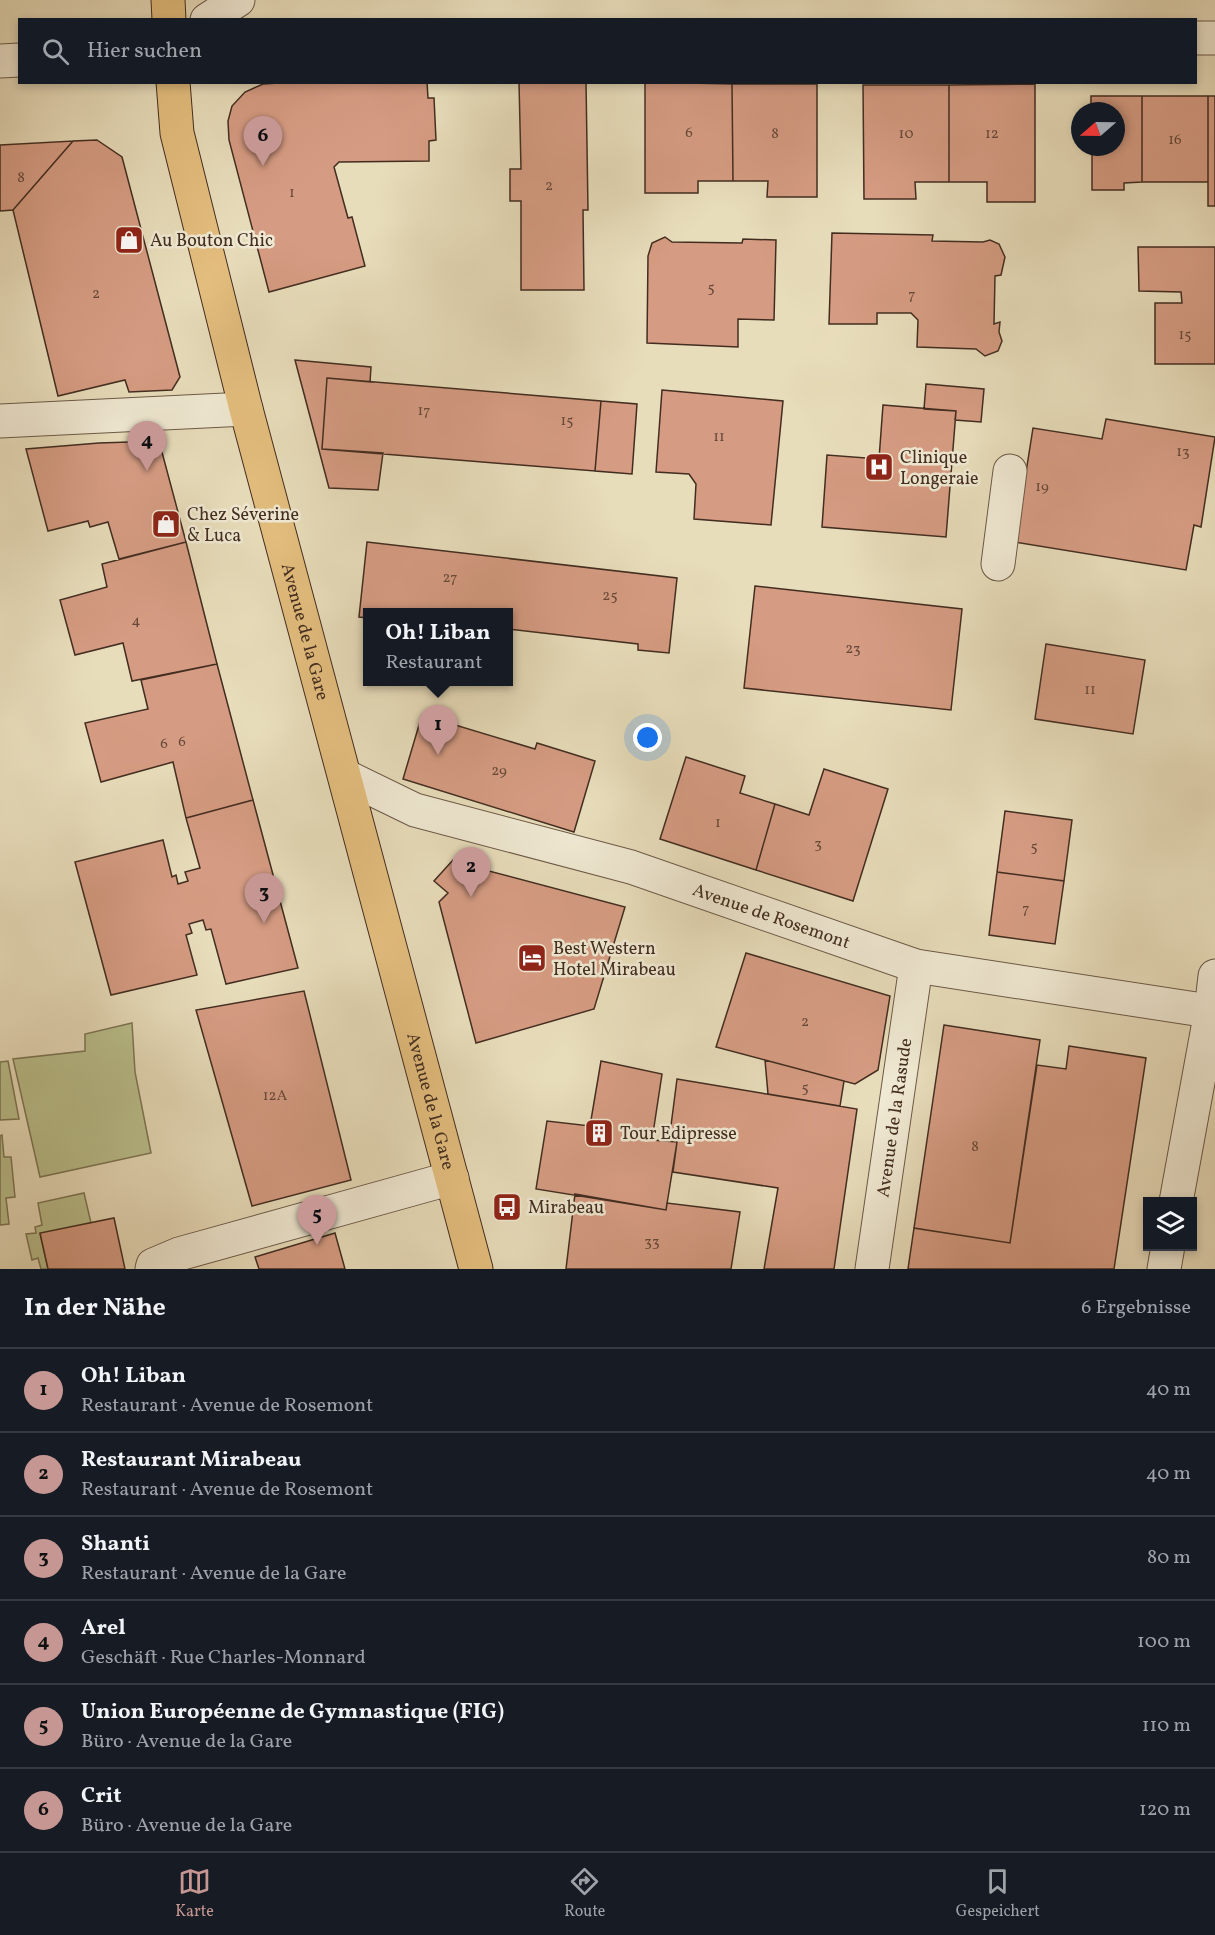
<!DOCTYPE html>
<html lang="de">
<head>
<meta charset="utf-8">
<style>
	body { margin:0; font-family:Vollkorn,serif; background:#20242c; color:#f1f3f6 }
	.controls { position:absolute; right:18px; bottom:18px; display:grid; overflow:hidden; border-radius:0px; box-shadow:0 3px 9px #0003 }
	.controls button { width:54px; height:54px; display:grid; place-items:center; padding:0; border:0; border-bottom:2px solid #363941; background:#171b24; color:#f1f3f6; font:30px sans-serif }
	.compass { position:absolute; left:1071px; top:102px; width:54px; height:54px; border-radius:50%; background:#171b24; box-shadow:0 3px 9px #0003; rotate:250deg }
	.you { position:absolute; left:648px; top:738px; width:21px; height:21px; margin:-15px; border:4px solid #fff; border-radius:50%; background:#1a73e8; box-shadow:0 0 0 9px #1a73e833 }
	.badge { display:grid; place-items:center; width:39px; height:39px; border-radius:50%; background:#c59692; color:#111; font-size:20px; font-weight:700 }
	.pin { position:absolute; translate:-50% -50px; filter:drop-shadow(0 2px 3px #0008) }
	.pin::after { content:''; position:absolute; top:32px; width:21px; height:18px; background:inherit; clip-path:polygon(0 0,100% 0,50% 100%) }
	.popup { position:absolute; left:363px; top:608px; width:150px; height:78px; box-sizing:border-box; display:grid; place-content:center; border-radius:0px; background:#171b24; filter:drop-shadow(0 2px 4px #0005); font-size:20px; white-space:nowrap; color:#9ea1a6 }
	.popup b { font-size:22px; color:#f1f3f6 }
	.popup::after { content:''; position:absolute; left:50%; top:100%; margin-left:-12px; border:12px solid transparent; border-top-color:#171b24 }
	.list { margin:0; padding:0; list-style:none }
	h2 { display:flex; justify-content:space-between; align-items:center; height:78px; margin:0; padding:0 24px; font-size:26px }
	h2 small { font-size:20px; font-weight:400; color:#9ea1a6 }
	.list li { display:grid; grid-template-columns:39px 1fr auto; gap:18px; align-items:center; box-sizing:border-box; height:84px; padding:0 24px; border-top:2px solid #363941 }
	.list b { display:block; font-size:22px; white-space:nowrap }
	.list p { margin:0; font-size:20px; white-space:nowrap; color:#9ea1a6 }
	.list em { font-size:20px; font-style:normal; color:#9ea1a6 }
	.icon { flex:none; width:33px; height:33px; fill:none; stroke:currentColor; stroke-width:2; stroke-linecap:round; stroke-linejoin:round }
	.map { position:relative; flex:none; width:1215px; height:1269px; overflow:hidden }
	.search { position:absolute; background:#171b24; box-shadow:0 3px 9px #0003; left:18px; right:18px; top:18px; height:66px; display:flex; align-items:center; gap:15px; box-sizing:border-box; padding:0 21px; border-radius:0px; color:#9ea1a6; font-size:22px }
	.sheet { height:582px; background:#171b24 }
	nav { display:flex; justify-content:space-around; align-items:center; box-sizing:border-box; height:84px; border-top:2px solid #363941; background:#171b24; font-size:16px; color:#9ea1a6 }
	nav a { display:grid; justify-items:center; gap:3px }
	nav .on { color:#c59692 }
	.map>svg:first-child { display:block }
	.green { fill:#bac08d; stroke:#7e7656; stroke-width:1.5 }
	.building { fill:#d69c83; stroke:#422d20; stroke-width:1.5 }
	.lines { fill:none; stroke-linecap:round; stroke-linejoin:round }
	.minor-casing { stroke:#6c5947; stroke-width:35 }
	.major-casing { stroke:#422d20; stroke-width:35 }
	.minor { stroke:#f0e9d3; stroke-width:33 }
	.major { stroke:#e4be7e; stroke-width:33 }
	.labels { text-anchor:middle; stroke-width:5; stroke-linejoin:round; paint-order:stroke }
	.number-label { font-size:15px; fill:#674939 }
	.poi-label { font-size:18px; fill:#422d20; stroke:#f0e9d3; text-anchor:start }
	.street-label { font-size:18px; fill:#422d20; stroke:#f0e9d3 }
</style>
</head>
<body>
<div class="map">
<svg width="1215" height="1269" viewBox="0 0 1215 1269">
	<rect width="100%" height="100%" fill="#e8ddbb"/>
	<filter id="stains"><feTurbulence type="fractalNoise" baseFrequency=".00333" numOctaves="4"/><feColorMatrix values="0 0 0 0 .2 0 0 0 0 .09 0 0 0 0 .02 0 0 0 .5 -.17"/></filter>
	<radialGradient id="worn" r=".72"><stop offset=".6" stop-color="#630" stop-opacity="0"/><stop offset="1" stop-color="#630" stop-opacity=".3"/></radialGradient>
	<path class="green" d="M132,1023L135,1072L151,1153L40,1177L13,1059L85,1051V1034Z
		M8,1061L19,1119L0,1120V1062Z
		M2,1135L4,1157H11L15,1197L6,1198L9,1224L0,1225V1136Z
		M84,1193L91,1223L40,1234L48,1269H41L38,1258L32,1260L26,1234L36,1233L35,1227L42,1225L38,1203Z"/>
	<path class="building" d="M294,82H427L428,98H434L436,140L429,141V161L339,162L334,167L348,218L352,217L365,266L269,292L229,140L228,121L232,106L245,92L263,84Z
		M519,82H586L588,210H583L584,290H521V201H510V169H521Z
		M645,82L732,84L733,181H698V193H645Z
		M732,84H817V197H767L768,181H733Z
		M1035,84V202H987V182H949V85Z
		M863,85H949V182H915L916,199H864Z
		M1091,96H1142V182L1124,183V190H1092V147H1116V111H1091Z
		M1142,96H1208V182H1142Z
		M1208,96H1215V206H1208Z
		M97,140L122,157L180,377L172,390L129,392L125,380L58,396L13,210L73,141Z
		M73,141L13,210L0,211V145Z
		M832,233L933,235L932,241L983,242L990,240L999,244L1005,257L1001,275L995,276L994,324L1000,322L999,332L1002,341L998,351L985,356L976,349L917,347L918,320L911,313H877V324H829Z
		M665,237L672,242L742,243L743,239L776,240L774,320L738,319V347L647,343L648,256L652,243Z
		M1138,247H1215V364H1155V303H1182L1181,292L1139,291Z
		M295,360L371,367L370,382L327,378L322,449L383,453L378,490L329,488Z
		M327,378L601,401L595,471L322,449Z
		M926,384L984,389L981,422L955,420L956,411L924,409Z
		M662,390L783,401L771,525L694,519L696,484L689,474L656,472Z
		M601,401L637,404L632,474L595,471Z
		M883,405L956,411L946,537L822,527L827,455L879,459Z
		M1106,419L1215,437L1201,527L1194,525L1186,570L1015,542L1033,428L1102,439Z
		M159,441L186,542L119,559L108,522L90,527L88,521L48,531L26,449L99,443Z
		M186,542L217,664L132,681L123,643L75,655L60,600L107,587L102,564Z
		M367,542L677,578L669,653L638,650V644L508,629V612H368V618L359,617Z
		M755,586L962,609L951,710L744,688Z
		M1046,644L1145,660L1133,734L1035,719Z
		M217,664L253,800L186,818L173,762L101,782L85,723L148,709L141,680Z
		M422,715L535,749L537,743L595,761L574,832L403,779Z
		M686,757L745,776L740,793L775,804L756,870L660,839Z
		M824,769L888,789L853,901L756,870L775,804L809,815Z
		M253,800L298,968L226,984L211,929L206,930L203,920L189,924L192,933L186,935L197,975L111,995L75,862L163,840L172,877L176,875L178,884L188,881L185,872L200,868L186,818Z
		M1005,811L1072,820L1064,881L997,872Z
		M453,860L466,871L470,866L625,907L594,1009L476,1043L439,902L448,893L434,881Z
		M997,872L1064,881L1055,944L989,935Z
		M746,953L890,996L878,1070L855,1084L716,1047Z
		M304,991L351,1180L252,1206L196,1010Z
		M944,1025L1040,1040L1010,1243L914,1228Z
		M1069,1046L1146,1058L1114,1269H908L914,1228L1010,1243L1037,1065L1066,1069Z
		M765,1060L844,1081L840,1106L768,1094Z
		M601,1061L662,1074L652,1140L677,1142L666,1210L536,1189L547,1121L590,1126Z
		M677,1079L857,1109L834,1269H764L778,1188L673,1172L677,1142L669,1141Z
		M575,1194L666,1210L667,1203L740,1212L731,1269H566Z
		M114,1218L125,1269H48L40,1233Z
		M335,1233L345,1269H259L255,1257Z"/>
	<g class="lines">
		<g class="minor-casing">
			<g id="minor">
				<path d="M207,20L238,0"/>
				<path d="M1196,38H1215"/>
				<path d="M0,61L20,60"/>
				<path d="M0,421L246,409"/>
				<path d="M998,564L1010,471"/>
				<path id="s1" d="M345,776L415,810L631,867L916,966L1215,1012"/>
				<path d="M1176,1202L1211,1011L1215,976"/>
				<path d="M152,1269L153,1265L179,1254L452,1178"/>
				<path id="s2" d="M872,1269L916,966"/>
				<path d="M1164,1269L1168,1246"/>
			</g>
		</g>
		<g class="major-casing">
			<g id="major">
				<path d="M168,0L169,20"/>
				<path id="s3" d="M173,82L177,133L246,409L476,1269"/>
			</g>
		</g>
		<use href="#minor" class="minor"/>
		<use href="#major" class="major"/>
	</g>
	<defs>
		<g id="shop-square" transform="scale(1.5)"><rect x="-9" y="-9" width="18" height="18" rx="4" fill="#8f2418" stroke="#f0e9d3"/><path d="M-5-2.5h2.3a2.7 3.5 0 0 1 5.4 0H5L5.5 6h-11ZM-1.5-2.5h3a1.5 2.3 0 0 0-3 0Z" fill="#fff"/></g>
		<g id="hospital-square" transform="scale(1.5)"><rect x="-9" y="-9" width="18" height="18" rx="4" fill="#8f2418" stroke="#f0e9d3"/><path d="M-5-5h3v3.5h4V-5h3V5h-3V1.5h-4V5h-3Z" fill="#fff"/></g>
		<g id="hotel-square" transform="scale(1.5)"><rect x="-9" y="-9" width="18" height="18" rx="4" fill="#8f2418" stroke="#f0e9d3"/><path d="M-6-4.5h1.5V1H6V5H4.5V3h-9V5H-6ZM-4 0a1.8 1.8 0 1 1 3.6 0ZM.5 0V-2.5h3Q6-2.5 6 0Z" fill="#fff"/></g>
		<g id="building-square" transform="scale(1.5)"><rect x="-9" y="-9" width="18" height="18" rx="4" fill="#8f2418" stroke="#f0e9d3"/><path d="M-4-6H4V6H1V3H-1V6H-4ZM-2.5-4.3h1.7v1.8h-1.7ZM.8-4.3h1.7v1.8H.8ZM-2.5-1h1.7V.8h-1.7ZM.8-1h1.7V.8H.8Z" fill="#fff"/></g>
		<g id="bus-square" transform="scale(1.5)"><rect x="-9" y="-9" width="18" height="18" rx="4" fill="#8f2418" stroke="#f0e9d3"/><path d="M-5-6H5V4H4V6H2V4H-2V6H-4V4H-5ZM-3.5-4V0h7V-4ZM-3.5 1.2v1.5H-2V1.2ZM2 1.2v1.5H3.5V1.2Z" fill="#fff"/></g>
	</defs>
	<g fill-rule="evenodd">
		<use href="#shop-square" x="129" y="240"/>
		<use href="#hospital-square" x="879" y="467"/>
		<use href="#shop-square" x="166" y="524"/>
		<use href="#hotel-square" x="532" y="958"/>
		<use href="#building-square" x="599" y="1133"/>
		<use href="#bus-square" x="507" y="1207"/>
	</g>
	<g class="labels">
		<g class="number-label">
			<text x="689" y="137">6</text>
			<text x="775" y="138">8</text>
			<text x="906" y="138">10</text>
			<text x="992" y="138">12</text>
			<text x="1175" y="144">16</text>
			<text x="21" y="182">8</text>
			<text x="549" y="190">2</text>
			<text x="292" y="197">1</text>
			<text x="711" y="292">5</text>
			<text x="96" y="298">2</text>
			<text x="912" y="299">7</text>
			<text x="1185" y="339">15</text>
			<text x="424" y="415">17</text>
			<text x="567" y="425">15</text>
			<text x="719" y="441">11</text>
			<text x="1183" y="456">13</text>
			<text x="1042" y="491">19</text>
			<text x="450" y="582">27</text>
			<text x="610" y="600">25</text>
			<text x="136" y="625">4</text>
			<text x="853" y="653">23</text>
			<text x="1090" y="694">11</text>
			<text x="182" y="746">6</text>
			<text x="164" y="748">6</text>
			<text x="499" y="775">29</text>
			<text x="718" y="827">1</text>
			<text x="818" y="848">3</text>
			<text x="1034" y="851">5</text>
			<text x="1026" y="913">7</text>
			<text x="805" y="1026">2</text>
			<text x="805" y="1092">5</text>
			<text x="275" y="1100">12A</text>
			<text x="975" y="1151">8</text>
			<text x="652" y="1246">33</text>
		</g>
		<g class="poi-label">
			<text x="150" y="246">Au Bouton Chic</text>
			<text x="900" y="463">Clinique<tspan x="900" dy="21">Longeraie</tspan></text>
			<text x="187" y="520">Chez Séverine<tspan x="187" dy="21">&amp; Luca</tspan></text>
			<text x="553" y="954">Best Western<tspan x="553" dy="21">Hotel Mirabeau</tspan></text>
			<text x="620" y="1139">Tour Edipresse</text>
			<text x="528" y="1213">Mirabeau</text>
		</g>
		<g class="street-label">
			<text dy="6" stroke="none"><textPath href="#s3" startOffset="566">Avenue de la Gare</textPath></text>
			<text dy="6" stroke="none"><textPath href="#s1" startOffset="450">Avenue de Rosemont</textPath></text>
			<text dy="6" stroke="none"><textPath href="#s3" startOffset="1052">Avenue de la Gare</textPath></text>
			<text dy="6" stroke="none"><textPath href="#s2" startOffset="153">Avenue de la Rasude</textPath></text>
		</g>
	</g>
	<rect width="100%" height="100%" filter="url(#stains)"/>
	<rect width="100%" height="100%" fill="url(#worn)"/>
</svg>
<div class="controls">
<button><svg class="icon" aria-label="layers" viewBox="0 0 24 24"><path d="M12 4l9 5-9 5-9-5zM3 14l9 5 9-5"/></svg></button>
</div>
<svg class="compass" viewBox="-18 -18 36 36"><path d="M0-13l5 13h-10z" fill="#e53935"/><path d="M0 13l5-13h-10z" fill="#9ea1a6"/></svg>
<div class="you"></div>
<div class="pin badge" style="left:438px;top:755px">1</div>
<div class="popup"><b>Oh! Liban</b>Restaurant</div>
<div class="pin badge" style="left:471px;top:897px">2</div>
<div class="pin badge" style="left:264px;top:923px">3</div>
<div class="pin badge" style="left:147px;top:471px">4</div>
<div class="pin badge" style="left:317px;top:1245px">5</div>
<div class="pin badge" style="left:263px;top:166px">6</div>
<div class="search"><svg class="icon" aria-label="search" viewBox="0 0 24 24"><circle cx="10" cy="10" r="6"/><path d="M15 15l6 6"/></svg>Hier suchen</div>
</div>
<section class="sheet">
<h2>In der Nähe<small>6 Ergebnisse</small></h2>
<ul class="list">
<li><span class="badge">1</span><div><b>Oh! Liban</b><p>Restaurant · Avenue de Rosemont</p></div><em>40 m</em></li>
<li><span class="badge">2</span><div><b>Restaurant Mirabeau</b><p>Restaurant · Avenue de Rosemont</p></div><em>40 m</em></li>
<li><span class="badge">3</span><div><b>Shanti</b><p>Restaurant · Avenue de la Gare</p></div><em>80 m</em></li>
<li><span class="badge">4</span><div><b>Arel</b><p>Geschäft · Rue Charles-Monnard</p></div><em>100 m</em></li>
<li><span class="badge">5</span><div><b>Union Européenne de Gymnastique (FIG)</b><p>Büro · Avenue de la Gare</p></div><em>110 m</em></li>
<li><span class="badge">6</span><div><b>Crit</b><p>Büro · Avenue de la Gare</p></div><em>120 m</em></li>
</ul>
</section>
<nav>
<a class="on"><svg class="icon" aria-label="map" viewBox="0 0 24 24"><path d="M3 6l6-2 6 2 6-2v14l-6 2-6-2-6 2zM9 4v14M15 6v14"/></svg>Karte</a>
<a><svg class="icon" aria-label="directions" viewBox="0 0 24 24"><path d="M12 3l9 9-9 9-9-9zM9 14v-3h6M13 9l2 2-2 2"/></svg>Route</a>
<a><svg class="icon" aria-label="saved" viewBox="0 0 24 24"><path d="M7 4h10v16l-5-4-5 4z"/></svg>Gespeichert</a>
</nav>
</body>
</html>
